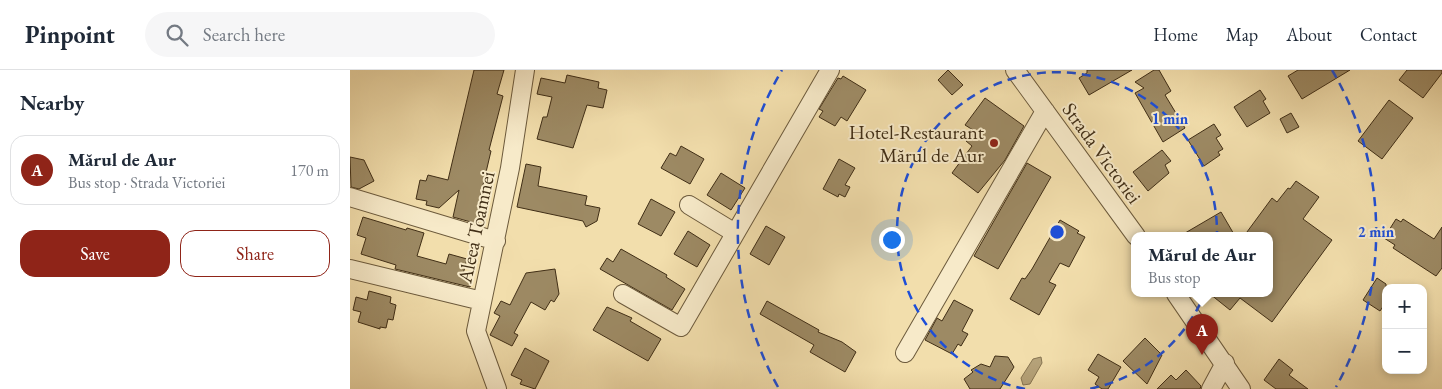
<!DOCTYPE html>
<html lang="en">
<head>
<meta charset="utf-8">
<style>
	body { margin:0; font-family:"EB Garamond",serif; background:#f6f6f7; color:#1f2937 }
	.controls { position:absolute; right:15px; bottom:15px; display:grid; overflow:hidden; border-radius:10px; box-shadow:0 2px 8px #0003 }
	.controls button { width:45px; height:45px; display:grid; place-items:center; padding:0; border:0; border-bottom:1px solid #e0e1e3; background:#fff; color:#1f2937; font:25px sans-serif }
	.you { position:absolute; left:541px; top:169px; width:18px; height:18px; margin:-12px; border:4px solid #fff; border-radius:50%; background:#1a73e8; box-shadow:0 0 0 8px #1a73e833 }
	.badge { display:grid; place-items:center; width:32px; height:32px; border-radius:50%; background:#8f2418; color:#fff; font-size:16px; font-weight:700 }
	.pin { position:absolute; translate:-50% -41px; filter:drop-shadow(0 1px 2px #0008) }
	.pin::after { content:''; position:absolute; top:26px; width:18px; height:15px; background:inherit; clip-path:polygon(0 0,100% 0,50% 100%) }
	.popup { position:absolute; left:781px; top:162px; width:142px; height:65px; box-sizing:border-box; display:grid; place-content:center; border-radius:10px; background:#fff; filter:drop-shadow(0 1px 4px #0005); font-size:16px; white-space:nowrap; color:#747a83 }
	.popup b { font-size:19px; color:#1f2937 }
	.popup::after { content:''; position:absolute; left:50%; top:100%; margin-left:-10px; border:10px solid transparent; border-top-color:#fff }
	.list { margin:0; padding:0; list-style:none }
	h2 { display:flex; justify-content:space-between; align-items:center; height:65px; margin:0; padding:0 20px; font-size:21px }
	h2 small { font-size:16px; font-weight:400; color:#747a83 }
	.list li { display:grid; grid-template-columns:32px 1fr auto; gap:15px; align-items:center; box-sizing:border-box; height:70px; margin:0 10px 10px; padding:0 10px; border:1px solid #e0e1e3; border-radius:15px }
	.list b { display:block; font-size:19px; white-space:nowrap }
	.list p { margin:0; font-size:16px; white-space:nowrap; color:#747a83 }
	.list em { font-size:16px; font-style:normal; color:#747a83 }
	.actions { display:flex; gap:10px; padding:15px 20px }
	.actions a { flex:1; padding:11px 0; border:1px solid #8f2418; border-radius:15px; text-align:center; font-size:18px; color:#8f2418 }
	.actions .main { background:#8f2418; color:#fff }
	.icon { flex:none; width:28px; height:28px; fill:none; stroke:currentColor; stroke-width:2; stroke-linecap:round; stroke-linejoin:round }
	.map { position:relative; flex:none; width:1092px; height:319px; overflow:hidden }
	header { display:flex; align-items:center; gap:30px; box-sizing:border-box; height:70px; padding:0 25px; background:#fff; border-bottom:1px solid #e0e1e3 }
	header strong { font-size:24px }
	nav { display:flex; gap:28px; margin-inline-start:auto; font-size:18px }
	.search { width:350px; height:45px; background:#f6f6f7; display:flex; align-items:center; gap:12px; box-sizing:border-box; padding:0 18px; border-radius:28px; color:#747a83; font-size:19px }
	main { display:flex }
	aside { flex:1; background:#fff }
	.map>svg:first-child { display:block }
	.water { fill:#b5a279; stroke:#867451 }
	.building { fill:#9d8a64; stroke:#402e16 }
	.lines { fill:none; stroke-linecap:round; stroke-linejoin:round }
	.minor-casing { stroke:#6c5a3c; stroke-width:20 }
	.minor { stroke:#f7eac9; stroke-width:18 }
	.ring { fill:none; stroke:#1d4ed8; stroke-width:2.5; stroke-dasharray:9 6 }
	.poi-dot { fill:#8f2418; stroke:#f7eac9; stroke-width:2 }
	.labels { text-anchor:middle; stroke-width:4; stroke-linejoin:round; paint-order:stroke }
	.poi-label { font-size:20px; fill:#402e16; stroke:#f7eac9; text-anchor:end }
	.street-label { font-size:20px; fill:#402e16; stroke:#f7eac9 }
	.centre { fill:#1d4ed8; stroke:#f7eac9; stroke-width:2.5 }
	.ring-label { font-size:15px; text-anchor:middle; font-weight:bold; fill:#1d4ed8; stroke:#f7eac9; stroke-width:4; stroke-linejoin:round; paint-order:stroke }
</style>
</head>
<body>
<header>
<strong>Pinpoint</strong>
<div class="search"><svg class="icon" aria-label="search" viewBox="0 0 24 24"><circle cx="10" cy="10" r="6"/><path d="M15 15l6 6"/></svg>Search here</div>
<nav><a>Home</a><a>Map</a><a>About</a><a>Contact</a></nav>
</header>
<main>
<aside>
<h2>Nearby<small></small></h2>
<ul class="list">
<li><span class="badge">A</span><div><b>Mărul de Aur</b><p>Bus stop · Strada Victoriei</p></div><em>170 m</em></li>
</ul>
<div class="actions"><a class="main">Save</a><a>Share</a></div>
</aside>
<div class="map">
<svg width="1092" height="319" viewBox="0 0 1092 319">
	<rect width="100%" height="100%" fill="#f2deac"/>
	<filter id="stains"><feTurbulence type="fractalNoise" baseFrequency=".004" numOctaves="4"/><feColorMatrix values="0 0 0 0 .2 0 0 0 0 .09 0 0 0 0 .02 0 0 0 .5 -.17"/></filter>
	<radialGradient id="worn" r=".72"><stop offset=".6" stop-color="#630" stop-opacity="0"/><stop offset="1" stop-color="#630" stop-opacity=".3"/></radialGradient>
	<path class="water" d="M691,287L692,293L680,314L673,315L671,308L683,289Z"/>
	<path class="building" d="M124,0H154L147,24L153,26L139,80L141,81L129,132L133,133L128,154L103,147L109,120L89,138L76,135L77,131L66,129L70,110L76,111L78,105L98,110Z
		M598,0L613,15L602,25L588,10Z
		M737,0H782L739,25L729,8L737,3Z
		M804,0H809L821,21L815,25L835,58L813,72L785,23L794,18L785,12Z
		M948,0H1000L952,29L938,6Z
		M1057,0H1092V3L1073,28L1049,10Z
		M217,5L249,12L248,18L257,20L253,38L237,35L223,78L187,69L193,47H197L202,27L187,24L191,8L215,13Z
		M493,6L516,20L497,51L491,47L485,56L469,47L473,41L469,39L488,8L491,9Z
		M910,20L916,29L913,31L920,43L897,57L884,37Z
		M635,28L674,56L655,90L628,123L602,103L622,76L616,71L623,60L615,55Z
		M1039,30L1063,48L1032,89L1008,71Z
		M941,43L949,57L937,63L930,49Z
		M864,54L871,65L866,68L873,79L868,82L870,85L854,96L838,70Z
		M331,76L354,89L340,114L311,98L320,83L326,86Z
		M812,80L821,91L815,95L819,103L798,121L783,102Z
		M0,87L14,90L24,111L9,119L1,117Z
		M489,89L505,98L495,115L500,117L495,127L489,124L488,127L473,119Z
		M677,93L701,107L648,199L624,186Z
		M176,94L191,97L188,116L237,126L235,135L250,138L247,151L236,157L233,151L167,137Z
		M371,103L395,118L381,140L357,125Z
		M946,111L969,127L953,149L982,170L922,252L890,228L880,240L860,224H920V166H894L922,128L927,132L938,118L940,119Z
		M301,129L325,142L311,166L288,154Z
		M871,142L885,166H830Z
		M13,147L56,160L57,158L74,163L67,186L96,194L99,184L117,189L112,208L122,210L120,217L45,199L46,195L11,184L16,168L7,165Z
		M1046,149L1051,152L1053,149L1084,169L1092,157V198L1086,206L1043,178L1045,175L1034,168Z
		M710,150L729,161L727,163L735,167L719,197L710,193L699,212L706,215L689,245L660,229L672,208L675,209L682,199Z
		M416,156L435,167L419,195L400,184Z
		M338,161L360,175L347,197L324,184Z
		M271,179L317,205L316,207L335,219L322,240L250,199L257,188L263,192Z
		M205,199L209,224L204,232L201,230L195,240L181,232L164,263L168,265L162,276L140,265L150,246L144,243L151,231L160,235L176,203Z
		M1027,208L1036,214V232L1030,241L1013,230Z
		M19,221L41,227L40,233L46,235L43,250L38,249L36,258L30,257V259L8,252L11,242L3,240L6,227L17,230Z
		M604,230L623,240L612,261L618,264L611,276L608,274L602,284L575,270L587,248L592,251Z
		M417,231L469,260L468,262L492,272L506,282L495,302L460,282L464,275L410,244Z
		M257,237L282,248L280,251L311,269L298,291L243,260Z
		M795,268L812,285L797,314L773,291Z
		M175,278L199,291L185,319L170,314L172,310L161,305Z
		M748,284L771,297L758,319H752L745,314L749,307L738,300Z
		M645,286L658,287L664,297L650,319H620L614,309L623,302L621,300L631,294L640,297Z
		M929,289L943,300L939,305L958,319H926L914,310Z
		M836,300L851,316L850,319H807L821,305L826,310Z"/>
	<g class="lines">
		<g class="minor-casing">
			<path id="minor" d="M665,0L786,166
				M0,127L146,171
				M339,135L385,163
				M0,199L132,231
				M273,224L331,257L480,0
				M826,224L891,319
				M555,283L695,41
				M147,319L126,261L160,98L175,0
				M861,319L875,293"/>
		</g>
		<use href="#minor" class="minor"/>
	</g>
	<g class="ring">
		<path d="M675 319A160 160 0 1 1 739 319"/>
		<path d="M428 317A319 319 0 0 1 432 0M982 0A319 319 0 0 1 986 317"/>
	</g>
	<circle class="poi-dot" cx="644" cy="73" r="5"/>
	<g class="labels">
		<g class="poi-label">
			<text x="634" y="69">Hotel-Restaurant<tspan x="634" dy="23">Mărul de Aur</tspan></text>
		</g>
		<g class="street-label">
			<text transform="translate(752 83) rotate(54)" y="7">Strada Victoriei</text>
			<text transform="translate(126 157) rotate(-78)" y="7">Aleea Toamnei</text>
		</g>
	</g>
	<circle cx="707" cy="162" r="8" class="centre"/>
	<g class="ring-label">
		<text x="820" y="54">1 min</text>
		<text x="1026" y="167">2 min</text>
	</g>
	<rect width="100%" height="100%" filter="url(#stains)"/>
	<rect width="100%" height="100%" fill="url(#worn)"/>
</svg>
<div class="controls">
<button>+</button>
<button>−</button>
</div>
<div class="you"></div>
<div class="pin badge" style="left:852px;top:285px">A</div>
<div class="popup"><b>Mărul de Aur</b>Bus stop</div>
</div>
</main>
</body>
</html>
